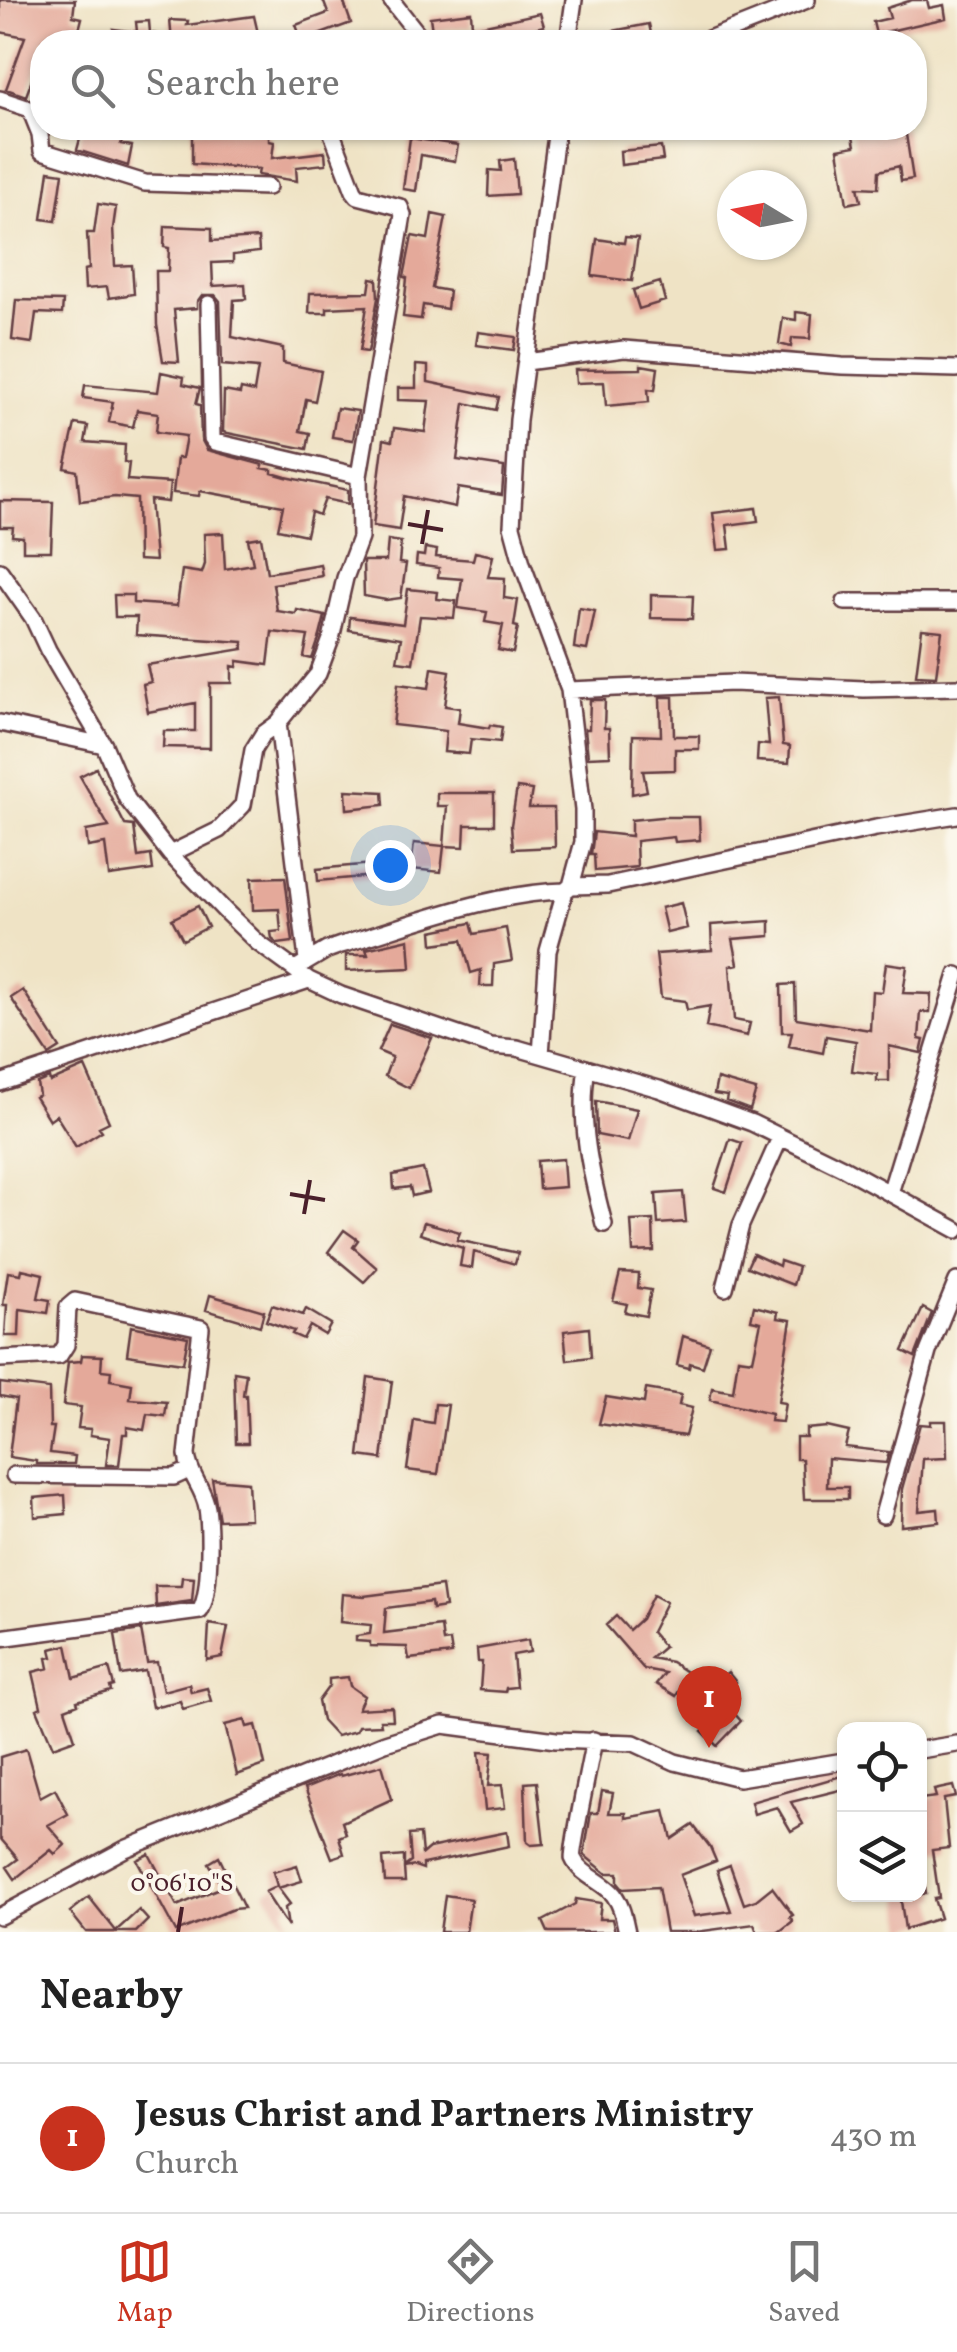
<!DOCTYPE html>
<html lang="en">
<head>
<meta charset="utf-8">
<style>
	body { margin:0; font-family:Vollkorn,serif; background:#f6f6f6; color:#222 }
	.controls { position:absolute; right:30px; bottom:30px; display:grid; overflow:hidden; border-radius:20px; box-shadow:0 2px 8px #0004 }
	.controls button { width:90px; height:90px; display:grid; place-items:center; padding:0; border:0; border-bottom:2px solid #e0e0e0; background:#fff; color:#222; font:50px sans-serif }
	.compass { position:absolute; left:717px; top:170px; width:90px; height:90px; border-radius:50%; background:#fff; box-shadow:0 2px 8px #0004; rotate:280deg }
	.you { position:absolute; left:390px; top:865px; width:35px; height:35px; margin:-25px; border:8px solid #fff; border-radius:50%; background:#1a73e8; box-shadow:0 0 0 15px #1a73e833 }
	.badge { display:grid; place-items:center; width:65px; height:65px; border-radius:50%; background:#c8321e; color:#fff; font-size:32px; font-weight:700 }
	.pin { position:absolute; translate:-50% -82px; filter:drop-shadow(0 2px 5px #0008) }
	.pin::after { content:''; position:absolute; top:52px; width:35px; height:30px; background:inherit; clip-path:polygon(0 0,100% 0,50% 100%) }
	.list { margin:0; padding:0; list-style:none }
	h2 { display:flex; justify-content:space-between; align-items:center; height:130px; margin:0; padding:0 40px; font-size:42px }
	h2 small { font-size:32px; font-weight:400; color:#767676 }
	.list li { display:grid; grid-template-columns:65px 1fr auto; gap:30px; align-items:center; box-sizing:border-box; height:150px; padding:0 40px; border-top:2px solid #e0e0e0 }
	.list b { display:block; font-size:38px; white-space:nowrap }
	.list p { margin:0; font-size:32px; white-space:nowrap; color:#767676 }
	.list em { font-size:32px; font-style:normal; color:#767676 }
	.icon { flex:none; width:55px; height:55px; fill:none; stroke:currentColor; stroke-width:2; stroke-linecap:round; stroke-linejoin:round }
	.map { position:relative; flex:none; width:957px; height:1932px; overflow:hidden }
	.search { position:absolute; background:#fff; box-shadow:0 2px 8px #0004; left:30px; right:30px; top:30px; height:110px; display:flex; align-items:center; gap:25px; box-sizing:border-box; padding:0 35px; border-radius:40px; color:#767676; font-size:38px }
	.sheet { height:280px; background:#fff }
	nav { display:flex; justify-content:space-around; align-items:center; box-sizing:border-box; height:140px; border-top:2px solid #e0e0e0; background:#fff; font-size:28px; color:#767676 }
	nav a { display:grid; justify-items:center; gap:5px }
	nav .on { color:#c8321e }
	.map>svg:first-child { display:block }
	.building { fill:#e4a99a }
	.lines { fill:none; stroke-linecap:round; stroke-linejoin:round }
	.minor-casing { stroke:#633c42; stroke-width:20 }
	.minor { stroke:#fff; stroke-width:15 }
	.ticks { fill:none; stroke:#4a1f2b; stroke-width:4 }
	.ticks-label { font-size:25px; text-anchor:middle; fill:#4a1f2b; stroke:#fbf7ec; stroke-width:8; stroke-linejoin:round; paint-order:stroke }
</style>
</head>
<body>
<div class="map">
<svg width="957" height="1932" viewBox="0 0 957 1932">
	<rect width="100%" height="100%" fill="#fbf7ec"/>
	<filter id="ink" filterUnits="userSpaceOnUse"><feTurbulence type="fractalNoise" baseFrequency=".01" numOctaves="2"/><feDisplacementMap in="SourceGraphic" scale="20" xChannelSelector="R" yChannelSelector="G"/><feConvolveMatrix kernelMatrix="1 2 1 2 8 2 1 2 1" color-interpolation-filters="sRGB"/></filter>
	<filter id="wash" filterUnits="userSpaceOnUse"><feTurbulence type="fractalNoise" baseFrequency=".0048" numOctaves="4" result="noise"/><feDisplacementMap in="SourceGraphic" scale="40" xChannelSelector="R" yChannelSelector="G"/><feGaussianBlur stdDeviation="2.25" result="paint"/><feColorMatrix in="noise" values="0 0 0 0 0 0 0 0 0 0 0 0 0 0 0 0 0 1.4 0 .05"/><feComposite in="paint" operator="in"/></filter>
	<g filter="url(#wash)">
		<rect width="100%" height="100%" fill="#efe3c5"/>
		<g id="blocks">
			<path class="building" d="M0,0H75L73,16L82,18L76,42H42V59L40,58L26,96L6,89L25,37L0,32Z
				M323,0H343L351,23L302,41L296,25L328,13Z
				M912,0H927L929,8L944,5L946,18L876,34L873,22L890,18L887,8Z
				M471,12L472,26L432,31L430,17Z
				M540,13L544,26L491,39L492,42H479L476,27Z
				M254,16L260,42H172L170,20L188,21L187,25Z
				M149,21L150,33L163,35V42H111L113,29L137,32L136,22Z
				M649,24L652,38L630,42H583L582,37Z
				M83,128H127L121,144L132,146L128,166L77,150Z
				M866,128H905L913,179L901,181L899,166L879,171L878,188L858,187L861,201L847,204L838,149L855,146L852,131Z
				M192,129L269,131V141L274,142L272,158L325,152L326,164L296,167L297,181L258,175L259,169L192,164Z
				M410,138L458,145L455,161L421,155L416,191L403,189Z
				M661,147L663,160L621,165L620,151Z
				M514,159L517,194L488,196L489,170L501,171L500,161Z
				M49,171L63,173L56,221L42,219Z
				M98,204L116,207L113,228L115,266L132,265L134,294L109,298L107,287L85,289L84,270L89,269L87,233H94Z
				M432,214L446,217L432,288L449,291L447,309L423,305L421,319L403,317L407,278L404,277L412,236L428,239Z
				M165,226L212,228V241L258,238L259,252L233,255V262L212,263L213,286L245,284L246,299L234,300L232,337L283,348V363L321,371L315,401L306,399L300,431L310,433L307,449L223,432L224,391L240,394L241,389L254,392L258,368L222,365L220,301L215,295H202L197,302V308L174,310L179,362L163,361L157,325L156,271H168L169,248L164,247Z
				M625,237L638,238L632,281L592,276L597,239L624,243Z
				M371,278L377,279L378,298L368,352L360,351L367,306L327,308V313H309L310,293L369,292Z
				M660,282L665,301L639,309L633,290Z
				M16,300L63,301L62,314L36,313L32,343L12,340Z
				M796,312L812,314L810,339L792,338L791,347L779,344L783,318L796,320Z
				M478,332L516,337L514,350L476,345Z
				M416,365L428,366V382L499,397L496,410L465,403L457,460L504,467L502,495L458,488L455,507L404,496L399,530L373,526L384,439L392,441L394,428L425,432L429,401L398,400V388H416Z
				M641,365L658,368L655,390L648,389L649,402L606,406L604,382L576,383L575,370L641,369Z
				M161,372L184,377L183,384L200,388L196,404L200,405L201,439L207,450L263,465L262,468L272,470V473L286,477L348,490V504L325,499L319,515L311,512L306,535L278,529L283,506L200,491L199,496L173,493L177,458H182L186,436L156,432L158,413L137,410L133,427L109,422L113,402L83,398L85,385L158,392Z
				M337,408L358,411L353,440L332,437Z
				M75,424L88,426L85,442L125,445L124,462L129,463L127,480L170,483L168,502L150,500L155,561L138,560L137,499L115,497L80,501L77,471L65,468Z
				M0,501L53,502L51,551H23V537L12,536L13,527H0Z
				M756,508L758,521L727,525L730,549L718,550L713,513Z
				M223,533L225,569L253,564L248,539L261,537L267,573L320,564L322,576L273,584L277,611L296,614L297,610L325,616L320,636L312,659L304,657L308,636L272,632L268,665L238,661L237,667L232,666V683H210V748L163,747L164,731H195V703L148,712L143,684L151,682L147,665L243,649V642L136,635L137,617H115L114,595H133V603L177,606L182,570L202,573L205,564L204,534Z
				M388,540L401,542L399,563L406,564L401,598L386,600L364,596L363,561H386Z
				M425,548L437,550L436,557L473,560L475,552L493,556L488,577L505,578L504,598L518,600L514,626L518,627L513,653L498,650L503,625L485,622L487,612L458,608L462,579L438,577L439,568L416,565L417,555L424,556Z
				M408,589L438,592L437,599L456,601L454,618L420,616L413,663L397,661L401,638L349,630L350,617L403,624Z
				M651,595L693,596L692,619L651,618Z
				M579,608L595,611L587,650L574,648Z
				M922,629L942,631L936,676L916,675Z
				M432,668L450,671L445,706L460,708L458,723L489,728L490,725L502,727L500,742L471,739L469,754L444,752L446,731L393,725L398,684L429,688Z
				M660,697H673L674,736H699V749H675V770L643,771L647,791L632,794L633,735L661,736Z
				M779,697L783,745L790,746L789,763L757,761L758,744L769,745L765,698Z
				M590,700H605L604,728H609L610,756L588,757L585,729H589Z
				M96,768L125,825L134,826L138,857L151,855L153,870L109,876L105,844L88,847L86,831L109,827L80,776Z
				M517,788L532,790L529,808H554L555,847L513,849L511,825Z
				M346,790L383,792L384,805L347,809Z
				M437,793H494V825H465L464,847L444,846L447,806H437Z
				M661,817H699L700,840L675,842L674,837L636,841L637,867L595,871L594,854H591L594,832L631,836V820Z
				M414,843L444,846L441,872L411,869Z
				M395,862L396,874L318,881L317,869Z
				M285,877L293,942L278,944L272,939L271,932L281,931L279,909L253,910L252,878Z
				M681,903L687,928L667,933L661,908Z
				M198,906L208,927L183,940L172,919Z
				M770,921V936L733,939L738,964L730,966L734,1020L750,1023L747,1036L706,1027L710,1006L687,1010L685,1001L661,998L656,954L712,950L711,925Z
				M471,923L474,934L506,928L512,961L494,964L493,986H480L481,970L471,973L462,940L433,944L432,931Z
				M409,939L411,968L346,971V955H368L366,949Z
				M886,963L907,966L903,993L931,994L930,1012H921L919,1039L924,1040L921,1053L889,1046V1081H877V1074L852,1071L856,1041L826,1036L823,1053L789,1046L792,1032H782L781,985L795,984L796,1018L870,1030L872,991L882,992Z
				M23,990L60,1048L49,1055L11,998Z
				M390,1024L432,1038L409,1088L385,1076L392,1057L378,1051Z
				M85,1067L109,1122L99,1127L102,1131L76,1147L56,1115L49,1120L35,1097L39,1095L37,1083L49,1078L50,1082Z
				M717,1079L756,1090L750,1110L726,1101L727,1096L714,1094Z
				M596,1101L637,1109L628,1141L597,1135Z
				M730,1139L742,1143L726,1192L714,1188Z
				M563,1159L565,1187L539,1189L537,1161Z
				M423,1169L429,1192L412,1196L410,1187L394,1189L393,1175Z
				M683,1192L686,1222L658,1224L656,1194Z
				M653,1220L654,1251L633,1252L631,1221Z
				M424,1222L460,1232L457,1240L518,1253L515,1264L474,1252L472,1268L460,1266L463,1248L420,1234Z
				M344,1230L358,1240L353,1247L377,1268L364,1282L328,1252Z
				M753,1254L779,1266L780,1261L798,1267L793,1285L747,1267Z
				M22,1269L43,1274L38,1298L50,1300L48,1313L20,1309L19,1336H5L7,1305H3L8,1272L21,1274Z
				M620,1273L639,1274L638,1288L651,1290L646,1316L625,1312L627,1304L613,1301Z
				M210,1295L264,1311L260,1326L206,1310Z
				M272,1305L303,1315L306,1309L331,1324L325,1335L310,1326L303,1339L292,1334L294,1331L266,1321Z
				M754,1306L778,1312L777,1318L791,1320L778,1402L785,1403L782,1422L770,1421L771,1414L710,1400L712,1388L733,1392L738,1358L753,1360L761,1322L751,1320Z
				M923,1308L932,1313L915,1357L903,1351Z
				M131,1326L188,1337L183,1363L127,1355Z
				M589,1328L591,1357L567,1360L564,1331Z
				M683,1336L710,1345L703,1367L690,1363L689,1368L677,1365Z
				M82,1355L102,1356L101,1370L111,1371L110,1380L132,1384L130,1399L167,1402L165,1416L147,1414L144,1430L127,1427V1434H123L119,1465H106L110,1438L90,1435L91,1429L78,1428L81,1407L63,1405L68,1362L81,1361Z
				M234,1372L246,1374L243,1395H246L248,1443H236Z
				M368,1377L392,1381L382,1459L359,1456Z
				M0,1383L49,1389L50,1427H54L50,1453L75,1456L74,1464H36V1461L9,1457L16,1399L0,1396Z
				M646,1389L681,1395L679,1405L692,1408L685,1436L599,1424L606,1397L644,1403Z
				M435,1404L448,1405L438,1474L407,1470L414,1420L433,1423Z
				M931,1421H946L947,1458L923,1459L919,1511L938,1509L939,1522L901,1526L902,1489L920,1424L931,1425Z
				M827,1427L849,1432L845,1447L889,1452L886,1463L828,1458L827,1487H848V1499H804L802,1459H796V1437H806V1429Z
				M212,1479L248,1482L250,1519L219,1520Z
				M65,1495L66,1514L35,1517L34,1498Z
				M182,1577L194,1578L192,1601L156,1606L155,1586H181Z
				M442,1586L445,1607L432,1609L431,1602L386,1608L384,1633L441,1626L443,1642L450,1641L452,1654L409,1659L407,1647L370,1646V1642L356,1641V1636L370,1634L371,1625L340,1622L342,1594L364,1596Z
				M653,1595L666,1602L651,1632L664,1647L651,1658L671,1662L697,1679L687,1678L676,1696L656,1684L665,1673L644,1669L606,1625L616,1616L629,1630L641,1619Z
				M209,1624L228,1627L222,1657L207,1660Z
				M141,1630L147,1663L157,1662L163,1691L189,1684L191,1692L207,1688L211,1701L183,1709L180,1701L152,1707L145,1671L121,1675L115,1634Z
				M528,1640L530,1652L513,1655L516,1687L506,1688L505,1692L480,1690L482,1662H478L477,1649Z
				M67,1645L74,1678L109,1668L114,1686L110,1687L111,1691L77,1701L78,1704L65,1709L75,1739L53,1747L37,1709L41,1707L33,1672L49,1668L47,1658L53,1657L51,1649Z
				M728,1672L736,1682L718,1695L741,1721L717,1746L702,1731L711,1722L694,1698Z
				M348,1677L350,1686L364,1696L358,1709L392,1707L393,1720H380L381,1725L358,1726L356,1731L336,1736L322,1721L318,1701L329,1686V1679Z
				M245,1720L247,1727L256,1725L265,1765L237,1775L225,1725Z
				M26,1749L40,1797L55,1789L68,1814L48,1825L65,1845L55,1854L51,1850L15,1879L7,1867L18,1859L0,1838V1757Z
				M479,1752L492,1753L488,1786L502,1785L505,1808L485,1810Z
				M382,1765L392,1799L342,1822L346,1834L339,1837L344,1854L332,1858L305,1788L340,1774L341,1776Z
				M841,1776L844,1789L791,1802L803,1824L791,1831L777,1807L754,1814L751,1802Z
				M537,1782L544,1844L531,1845L527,1842L525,1783Z
				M953,1786L956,1797L944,1799L949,1848L932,1850L939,1898L934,1899L940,1918L905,1929L900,1894H926L920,1853V1799L936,1797L934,1790Z
				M602,1791L613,1793L609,1813H626V1818L665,1811L672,1839L693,1825L710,1847L716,1861L680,1875L694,1916L731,1911L717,1870L730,1865L744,1904L756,1900L772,1887L793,1915L790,1917L793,1921L779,1932H757L754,1924L696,1932H666L658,1887L623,1889L618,1883V1873H606L584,1855L591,1813H598Z
				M507,1832L509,1846L423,1864V1869L415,1866L404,1868L405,1882H385L383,1858L404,1856V1867L411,1862L409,1835L420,1834L422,1854L429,1848Z
				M149,1854L177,1906L222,1887L209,1863L219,1857L244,1908L233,1909L176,1932L137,1860Z
				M297,1865L302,1881L278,1888L290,1904L285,1908L288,1927L265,1892L277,1886L273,1872Z
				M445,1895L471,1899L466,1932H440Z
				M89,1897L116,1931L139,1910L148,1920L136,1932H86L70,1912Z
				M576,1899L601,1903L599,1919H612L615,1932H548L543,1921L575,1904Z"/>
		</g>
	</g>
	<g filter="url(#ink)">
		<use href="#blocks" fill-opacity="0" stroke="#633c42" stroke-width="2.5"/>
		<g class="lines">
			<g class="minor-casing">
				<path id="minor" d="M391,0L424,42
					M568,42L574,0
					M701,42L807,0
					M0,99L30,109L40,134L42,151L145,183L268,187
					M557,128L518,420L512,526L522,563L569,690L583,810V842L571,886
					M209,304L212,438L215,442L359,476
					M526,362L624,349L842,366L957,369
					M0,571L33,618L48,650L104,745L127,799L170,854L226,912L258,943L309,980L341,995L491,1046L517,1048L659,1089L752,1123L842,1167L957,1230
					M845,602H957
					M569,690L733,683L864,689L957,687
					M0,723L104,745
					M278,723L307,960
					M170,854L219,830L243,805L253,750L263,734L278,723L318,674L331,639L345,578L360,538L359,476L403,215L400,207L358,196L354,191L330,128
					M295,969L327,950L341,945C413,924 490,893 565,891
					M541,1055L548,951L565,891L571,886L608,885L876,828L957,815
					M587,1068C578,1120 591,1174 604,1224
					M0,1083L309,980
					M890,1193L957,975
					M725,1288L741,1225L780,1138
					M0,1359L59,1356L66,1345L68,1307L75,1301L201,1328L187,1455C189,1476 204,1488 207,1508C210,1529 211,1594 200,1611L0,1638
					M14,1475L174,1477L189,1470
					M883,1515L928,1352L957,1281
					M594,1740C591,1756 571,1852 573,1858C580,1875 603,1881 614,1895C622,1906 624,1919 627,1932
					M920,1750L957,1744
					M0,1916L125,1849L385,1743L443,1725L556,1740L634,1743L675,1762L739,1778L844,1761"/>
			</g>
			<use href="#minor" class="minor"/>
		</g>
	</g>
	<path class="ticks" d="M408,524L443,530M422,544L428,510M290,1194L325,1200M304,1214L310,1180M178,1932L182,1907"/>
	<g class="ticks-label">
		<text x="182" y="1891">0°06'10"S</text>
	</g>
</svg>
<div class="controls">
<button><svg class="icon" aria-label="locate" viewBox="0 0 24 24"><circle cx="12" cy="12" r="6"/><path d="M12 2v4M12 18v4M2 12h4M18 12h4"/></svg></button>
<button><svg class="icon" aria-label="layers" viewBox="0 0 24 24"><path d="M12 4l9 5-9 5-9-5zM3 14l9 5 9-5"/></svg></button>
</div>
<svg class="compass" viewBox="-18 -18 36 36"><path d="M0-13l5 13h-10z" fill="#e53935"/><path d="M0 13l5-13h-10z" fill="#767676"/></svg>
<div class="you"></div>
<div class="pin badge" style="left:709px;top:1748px">1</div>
<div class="search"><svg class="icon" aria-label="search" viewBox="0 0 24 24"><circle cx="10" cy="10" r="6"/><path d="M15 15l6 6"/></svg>Search here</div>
</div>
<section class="sheet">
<h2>Nearby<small></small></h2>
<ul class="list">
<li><span class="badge">1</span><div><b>Jesus Christ and Partners Ministry</b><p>Church</p></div><em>430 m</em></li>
</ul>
</section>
<nav>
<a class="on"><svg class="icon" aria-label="map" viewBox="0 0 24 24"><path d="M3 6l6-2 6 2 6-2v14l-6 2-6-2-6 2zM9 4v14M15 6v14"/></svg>Map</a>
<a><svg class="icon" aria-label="directions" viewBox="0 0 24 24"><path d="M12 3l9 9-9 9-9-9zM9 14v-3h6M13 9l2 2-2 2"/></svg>Directions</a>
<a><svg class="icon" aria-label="saved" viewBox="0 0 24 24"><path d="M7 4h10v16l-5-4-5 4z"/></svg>Saved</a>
</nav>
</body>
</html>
